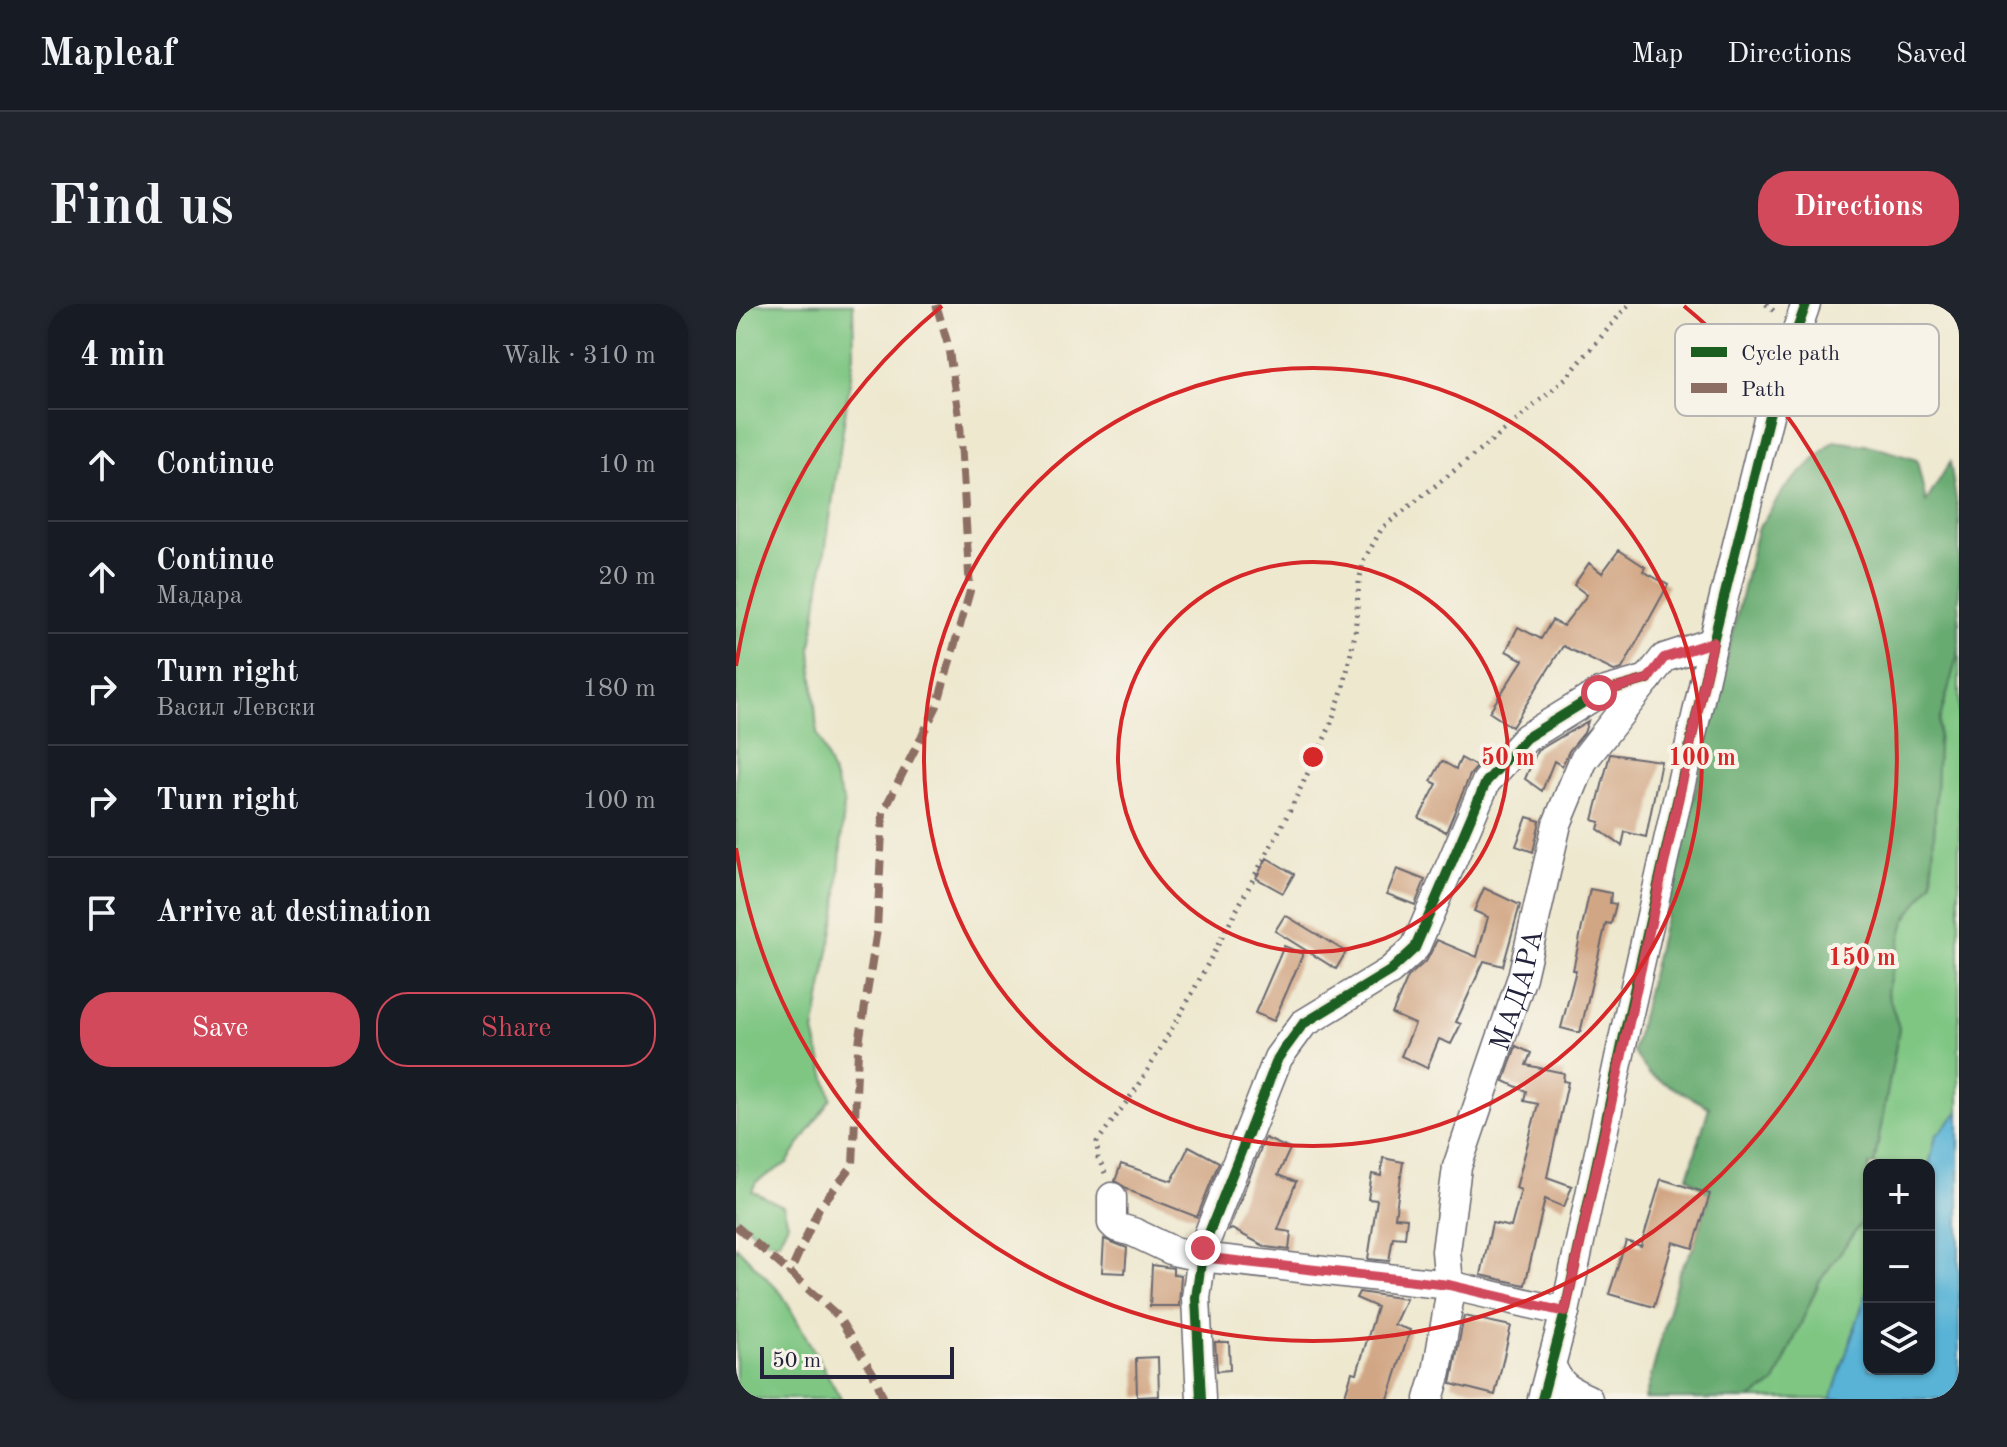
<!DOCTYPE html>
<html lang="en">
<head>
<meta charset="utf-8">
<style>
	body { margin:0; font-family:"Old Standard TT",serif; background:#20242c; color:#f1f3f6 }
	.controls { position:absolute; right:24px; bottom:24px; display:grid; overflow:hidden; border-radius:16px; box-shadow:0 2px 6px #0004 }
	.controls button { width:72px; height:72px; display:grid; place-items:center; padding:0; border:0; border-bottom:2px solid #363941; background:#171b24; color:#f1f3f6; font:40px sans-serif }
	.scale { position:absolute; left:24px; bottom:20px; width:194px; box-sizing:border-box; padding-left:8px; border:4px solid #22223b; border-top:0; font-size:22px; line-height:28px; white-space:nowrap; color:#22223b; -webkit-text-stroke:6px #f7f3e8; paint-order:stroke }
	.stop { position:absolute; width:24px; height:24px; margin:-18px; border:6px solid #d1495b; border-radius:50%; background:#fff }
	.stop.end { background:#d1495b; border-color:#fff; box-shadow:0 2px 8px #0008 }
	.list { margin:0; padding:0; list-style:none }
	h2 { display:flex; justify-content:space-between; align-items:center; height:104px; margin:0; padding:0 32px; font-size:34px }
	h2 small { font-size:26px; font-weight:400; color:#9ea1a6 }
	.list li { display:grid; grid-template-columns:52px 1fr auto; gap:24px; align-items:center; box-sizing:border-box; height:112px; padding:0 32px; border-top:2px solid #363941 }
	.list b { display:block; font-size:30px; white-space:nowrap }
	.list p { margin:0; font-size:26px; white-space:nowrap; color:#9ea1a6 }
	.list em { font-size:26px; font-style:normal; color:#9ea1a6 }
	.actions { display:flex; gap:16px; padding:24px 32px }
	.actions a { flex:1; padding:18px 0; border:2px solid #d1495b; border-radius:32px; text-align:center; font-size:28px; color:#d1495b }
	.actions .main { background:#d1495b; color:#fff }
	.icon { flex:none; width:44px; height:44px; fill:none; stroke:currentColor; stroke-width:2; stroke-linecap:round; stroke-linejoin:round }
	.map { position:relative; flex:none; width:1223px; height:1095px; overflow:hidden; border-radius:32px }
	header { display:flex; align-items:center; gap:48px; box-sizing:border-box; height:112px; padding:0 40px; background:#171b24; border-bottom:2px solid #363941 }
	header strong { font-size:38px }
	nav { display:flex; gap:44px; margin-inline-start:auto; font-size:28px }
	.intro { display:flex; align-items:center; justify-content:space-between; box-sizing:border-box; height:192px; padding:0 48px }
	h1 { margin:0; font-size:56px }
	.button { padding:20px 36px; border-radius:32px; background:#d1495b; color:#fff; font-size:28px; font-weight:700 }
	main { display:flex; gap:48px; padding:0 48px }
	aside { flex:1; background:#171b24; border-radius:32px; box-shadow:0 2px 6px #0004 }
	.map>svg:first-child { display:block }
	.green { fill:#7fc683; stroke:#50745f; stroke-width:2 }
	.forest { fill:#67ab71; stroke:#446656; stroke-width:2 }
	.water { fill:#58b3d6; stroke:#3d6a88; stroke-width:2 }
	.building { fill:#d1a684 }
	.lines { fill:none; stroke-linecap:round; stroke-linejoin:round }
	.minor-casing { stroke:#69676f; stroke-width:31 }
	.path { stroke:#69676f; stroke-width:5; stroke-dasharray:2 6; stroke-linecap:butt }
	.minor { stroke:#fff; stroke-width:28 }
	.quiet { stroke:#8d6e63; stroke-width:8; stroke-dasharray:16 8; stroke-linecap:butt }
	.cycleway-casing { stroke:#f7f3e8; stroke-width:15 }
	.cycleway { stroke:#1b5e20; stroke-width:10 }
	.route { stroke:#d1495b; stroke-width:10 }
	.ring { fill:none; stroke:#d62828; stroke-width:4 }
	.labels { text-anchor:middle; stroke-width:8; stroke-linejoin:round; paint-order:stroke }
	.street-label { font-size:28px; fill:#22223b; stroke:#f7f3e8 }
	.key { fill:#f7f3e8; stroke:#b7b4b4; stroke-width:2 }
	.key-label { font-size:22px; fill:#22223b }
	.centre { fill:#d62828; stroke:#f7f3e8; stroke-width:4 }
	.ring-label { font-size:24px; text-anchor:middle; font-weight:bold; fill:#d62828; stroke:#f7f3e8; stroke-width:8; stroke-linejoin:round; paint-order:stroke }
</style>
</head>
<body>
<header>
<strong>Mapleaf</strong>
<nav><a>Map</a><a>Directions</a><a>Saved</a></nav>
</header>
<div class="intro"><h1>Find us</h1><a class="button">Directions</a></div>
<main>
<aside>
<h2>4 min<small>Walk · 310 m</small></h2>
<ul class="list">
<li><svg class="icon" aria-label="ahead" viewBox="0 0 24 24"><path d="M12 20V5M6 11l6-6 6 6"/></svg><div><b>Continue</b></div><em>10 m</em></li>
<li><svg class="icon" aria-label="ahead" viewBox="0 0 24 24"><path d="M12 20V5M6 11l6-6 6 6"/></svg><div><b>Continue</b><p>Мадара</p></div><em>20 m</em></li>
<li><svg class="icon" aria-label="right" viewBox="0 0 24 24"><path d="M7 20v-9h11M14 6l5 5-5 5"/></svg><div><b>Turn right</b><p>Васил Левски</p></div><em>180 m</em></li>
<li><svg class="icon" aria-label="right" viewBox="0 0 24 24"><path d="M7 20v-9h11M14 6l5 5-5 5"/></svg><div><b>Turn right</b></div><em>100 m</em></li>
<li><svg class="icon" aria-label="arrive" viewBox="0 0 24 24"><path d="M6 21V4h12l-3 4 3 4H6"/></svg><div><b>Arrive at destination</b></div></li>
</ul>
<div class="actions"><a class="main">Save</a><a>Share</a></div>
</aside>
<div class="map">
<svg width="1223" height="1095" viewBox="0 0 1223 1095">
	<rect width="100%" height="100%" fill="#f7f3e8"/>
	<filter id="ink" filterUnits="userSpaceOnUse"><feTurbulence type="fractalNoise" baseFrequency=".0125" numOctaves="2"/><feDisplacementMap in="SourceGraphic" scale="16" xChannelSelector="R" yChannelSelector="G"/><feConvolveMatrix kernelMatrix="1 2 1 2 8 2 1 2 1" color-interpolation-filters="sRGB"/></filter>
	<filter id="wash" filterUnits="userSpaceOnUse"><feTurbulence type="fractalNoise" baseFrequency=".006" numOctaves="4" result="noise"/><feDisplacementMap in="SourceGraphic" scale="32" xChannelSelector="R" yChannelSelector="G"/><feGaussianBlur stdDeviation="1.8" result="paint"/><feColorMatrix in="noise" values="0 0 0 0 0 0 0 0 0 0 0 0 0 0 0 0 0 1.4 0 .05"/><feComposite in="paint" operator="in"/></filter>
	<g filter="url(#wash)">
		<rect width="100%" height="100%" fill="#eee8cf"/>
		<path class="green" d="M0,0H117L118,50L75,344L81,429L108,499L101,603L78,728L95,794L51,859L20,878L16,887L47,902L52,919L43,938L27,936L3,915L0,921Z
			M1223,346V808L1200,832L1193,862L1138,861L1163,724L1151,687L1169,616L1196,577L1203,418Z
			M1133,888V982L1095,1095H1014L1039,1078L1083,978L1128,915Z
			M0,942L46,990L105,1095H0Z"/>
		<path class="forest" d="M1098,137L1136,142L1181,156L1190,198L1214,158L1223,213V346L1203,418L1196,578L1169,616L1151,687L1163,724L1138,861H1133V888L1128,915L1083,978L1039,1079L1014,1095H909L943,968L957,944L974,891L952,873L973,803L914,771L897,748L1021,226L1049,184Z"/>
		<path class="water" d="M1223,808V1095H1095L1133,982V1065H1193V862L1200,832Z"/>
		<g id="blocks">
			<path class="building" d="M883,246L909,263L907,267L932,281L886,365L878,367L827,342L776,423L753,408L787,356L770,347L782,323L805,335L816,316L827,322L851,291L838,281L853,259L866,269Z
				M852,417L848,429L833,447L826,462L818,457L806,487L789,475L801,447Z
				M874,450L925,457L910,533L889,528L886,542L862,525L864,518L857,516Z
				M725,454L741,463L734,471L710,528L683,514L701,480L695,477L706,457L720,465Z
				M791,513L804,517L797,548L780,542Z
				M531,554L558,570L547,589L520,574Z
				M661,565L689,576L679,601L651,590Z
				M748,584L784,601L767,662L748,657L720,718L725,720L715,740L703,735L691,764L665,752L679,720L656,710L672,673L691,656L701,636L741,653L752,613L738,607Z
				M854,585L875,589L874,599L880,600L875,620L870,619L844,729L825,724L840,666H837Z
				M549,611L610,648L600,665L539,627Z
				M548,642L567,650L538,717L519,709Z
				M780,742L795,749L790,761L828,769L827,777L832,778L811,873L836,882L828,903L809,895L789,981L745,971L756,919L775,923L785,886L780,884L802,800L788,797L790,787L768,777Z
				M529,834L554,845L542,871L560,878L542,926L555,928L553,946L530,943L496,925L492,927Z
				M453,842L483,858L461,913L397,888L379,877L385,860L436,877Z
				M647,854L667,858L659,913L671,914L669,934L657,933L653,957L632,955L641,896L632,895L636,870L645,872Z
				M925,875L974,890L957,944L937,938L918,1003L873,990L890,937L905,942Z
				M368,935L391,944L389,969L366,968Z
				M416,961L437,964V970L445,971L443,1002H414Z
				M623,988L670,995L658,1021L674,1026L652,1095H608L616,1068L621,1069L641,1003L620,994Z
				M728,1012L775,1022L759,1091L715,1080Z
				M479,1038H493L494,1066L481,1067Z
				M422,1053L423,1092L401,1093L400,1054Z"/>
		</g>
	</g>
	<g filter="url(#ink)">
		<use href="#blocks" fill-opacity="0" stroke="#69676f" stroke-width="2"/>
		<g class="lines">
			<g class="minor-casing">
				<g id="minor">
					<path d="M376,893V919L380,923L397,928L437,947L465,953L713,981L829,1008"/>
					<path d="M815,1060C823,1081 832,1086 852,1095"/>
					<path d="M465,1095L460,994L467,944L542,754L567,720L654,667L679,644L750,478L790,434L863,389L912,375"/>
					<path id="s1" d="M693,1095L701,1068L714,991L710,947L721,863L786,673L821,520L847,457L928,354L977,338"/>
					<path d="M806,1095L829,1008L888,731L977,338L1038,91L1070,0"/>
				</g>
			</g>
			<path class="path" d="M1030,0L1041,10
				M369,869L362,854L361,838L403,781L453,695L554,506L593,425L608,381L619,330L623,277L628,256L646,224L777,120L832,72L893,0"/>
			<use href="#minor" class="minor"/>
			<path class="quiet" d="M0,922L54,969
				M148,1095L137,1069L101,1011L54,969L83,904L117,861L122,746L141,626L147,508L201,402L234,287L224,119L212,41L200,0"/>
			<g class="cycleway-casing">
				<path id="cycleway" d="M465,1095L460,994L467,944L542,754L567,720L654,667L679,644L750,478L790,434L863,389L912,375
					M806,1095L829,1008L888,731L977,338L1038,91L1070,0"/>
			</g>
			<use href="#cycleway" class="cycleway"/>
		</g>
	</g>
	<g class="lines" filter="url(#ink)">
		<path class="route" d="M467,944L465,953L713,981L829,1008L977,338L928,354L912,375L863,389"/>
	</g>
	<g class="ring">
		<circle cx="577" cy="453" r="195"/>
		<circle cx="577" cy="453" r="389"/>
		<path d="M0 362A584 584 0 0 1 206 2M948 2A584 584 0 1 1 0 544"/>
	</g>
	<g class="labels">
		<g class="street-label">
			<text dy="10" stroke="none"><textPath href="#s1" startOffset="422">МАДАРА</textPath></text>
		</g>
	</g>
	<rect x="939" y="20" width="264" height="92" rx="12" class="key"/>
	<rect x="955" y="43" width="36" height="10" fill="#1b5e20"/>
	<rect x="955" y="79" width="36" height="10" fill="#8d6e63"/>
	<g class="key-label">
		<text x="1005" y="56">Cycle path</text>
		<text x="1005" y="92">Path</text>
	</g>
	<circle cx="577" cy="453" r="12" class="centre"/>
	<g class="ring-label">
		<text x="772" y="461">50 m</text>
		<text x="966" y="461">100 m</text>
		<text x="1126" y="661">150 m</text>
	</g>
</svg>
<div class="controls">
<button>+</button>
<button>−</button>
<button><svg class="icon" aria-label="layers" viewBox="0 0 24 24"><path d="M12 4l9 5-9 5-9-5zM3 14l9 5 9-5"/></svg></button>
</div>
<div class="scale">50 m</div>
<div class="stop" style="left:863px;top:389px"></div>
<div class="stop end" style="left:467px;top:944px"></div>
</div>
</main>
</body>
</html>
